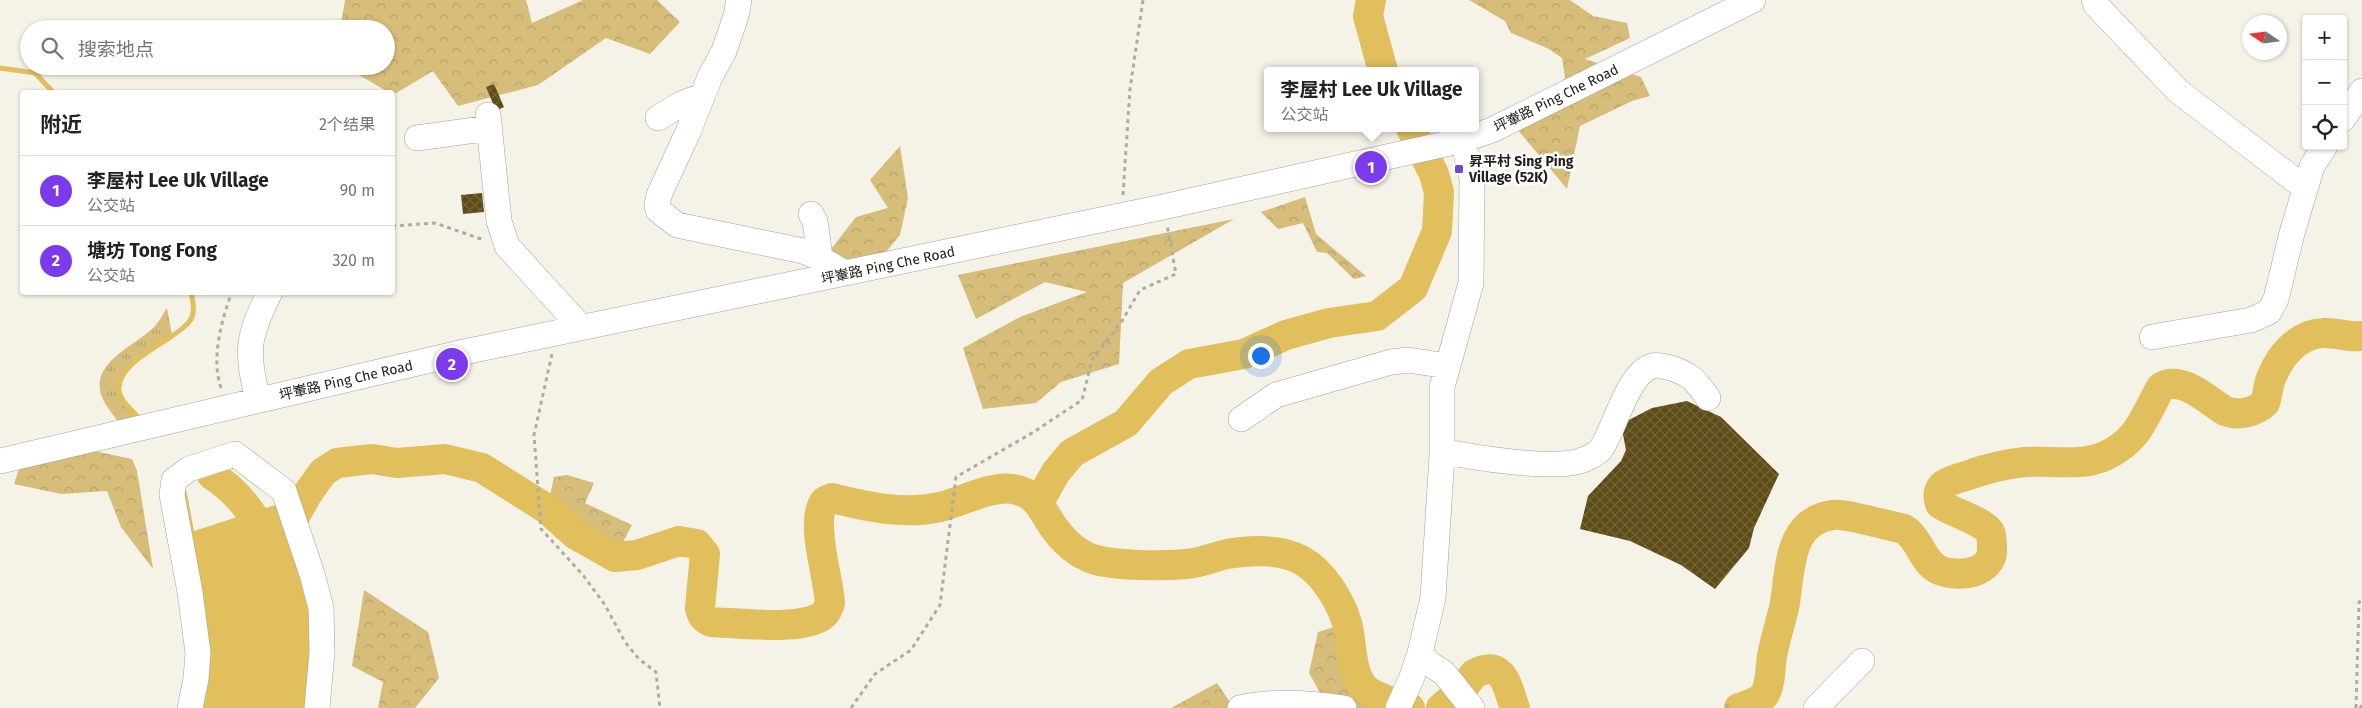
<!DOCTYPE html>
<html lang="zh">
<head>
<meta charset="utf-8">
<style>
	body { margin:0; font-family:"Fira Sans","Noto Sans SC",sans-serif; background:#f6f6f6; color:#222 }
	.controls { position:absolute; right:15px; top:15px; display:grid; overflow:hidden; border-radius:5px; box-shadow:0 1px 4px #0004 }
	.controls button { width:45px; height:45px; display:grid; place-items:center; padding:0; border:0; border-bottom:1px solid #e0e0e0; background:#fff; color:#222; font:25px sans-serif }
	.compass { position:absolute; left:2242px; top:15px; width:45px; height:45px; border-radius:50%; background:#fff; box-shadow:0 1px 4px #0004; rotate:283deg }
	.you { position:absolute; left:1260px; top:355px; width:18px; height:18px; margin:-12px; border:4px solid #fff; border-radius:50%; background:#1a73e8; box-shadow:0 0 0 8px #1a73e833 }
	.badge { display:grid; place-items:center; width:32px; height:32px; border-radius:50%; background:#7c3aed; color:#fff; font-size:16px; font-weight:700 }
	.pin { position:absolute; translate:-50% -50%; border:2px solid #fff; box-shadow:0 1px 5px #0006 }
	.popup { position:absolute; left:1264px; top:67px; width:215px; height:65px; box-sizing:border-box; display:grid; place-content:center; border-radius:5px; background:#fff; filter:drop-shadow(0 1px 4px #0005); font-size:16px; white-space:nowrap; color:#767676 }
	.popup b { font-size:19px; color:#222 }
	.popup::after { content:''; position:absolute; left:50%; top:100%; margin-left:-10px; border:10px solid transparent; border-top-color:#fff }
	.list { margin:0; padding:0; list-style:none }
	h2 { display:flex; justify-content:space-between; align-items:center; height:65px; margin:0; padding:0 20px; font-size:21px }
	h2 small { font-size:16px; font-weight:400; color:#767676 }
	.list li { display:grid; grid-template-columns:32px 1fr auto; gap:15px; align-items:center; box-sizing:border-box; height:70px; padding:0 20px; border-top:1px solid #e0e0e0 }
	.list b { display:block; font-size:19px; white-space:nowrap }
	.list p { margin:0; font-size:16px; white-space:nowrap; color:#767676 }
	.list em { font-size:16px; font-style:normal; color:#767676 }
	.icon { flex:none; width:28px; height:28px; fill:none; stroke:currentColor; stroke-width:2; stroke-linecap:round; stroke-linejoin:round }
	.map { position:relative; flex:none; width:2362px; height:708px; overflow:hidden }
	.search { position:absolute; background:#fff; box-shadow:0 1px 4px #0004; left:20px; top:20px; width:375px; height:55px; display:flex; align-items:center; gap:12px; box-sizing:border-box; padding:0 18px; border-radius:28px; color:#767676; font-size:19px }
	.panel { position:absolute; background:#fff; box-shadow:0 1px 4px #0004; left:20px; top:90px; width:375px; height:205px; border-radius:5px }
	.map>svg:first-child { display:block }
	.grass { fill:url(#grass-tufts) }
	.forest { fill:url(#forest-crowns) }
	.water { fill:#e1bf5d }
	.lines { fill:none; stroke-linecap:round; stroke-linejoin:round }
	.stream { stroke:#e1bf5d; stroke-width:5 }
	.river { stroke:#e1bf5d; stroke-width:30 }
	.building { fill:url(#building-cross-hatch) }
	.minor-casing { stroke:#a6a299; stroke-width:26 }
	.path { stroke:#aeaca4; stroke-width:3; stroke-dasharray:4 4; stroke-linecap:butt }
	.minor { stroke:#fff; stroke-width:25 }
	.poi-dot { fill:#724ac2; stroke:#fff; stroke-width:2 }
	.labels { text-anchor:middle; stroke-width:5; stroke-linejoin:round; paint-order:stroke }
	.street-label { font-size:14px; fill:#22211e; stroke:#fff }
	.poi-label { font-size:14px; font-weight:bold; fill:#22211e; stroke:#fff; text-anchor:start }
</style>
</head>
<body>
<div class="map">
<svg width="2362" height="708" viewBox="0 0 2362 708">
	<defs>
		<pattern id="grass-tufts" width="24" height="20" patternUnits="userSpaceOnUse" patternTransform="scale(1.25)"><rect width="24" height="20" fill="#d6bd7a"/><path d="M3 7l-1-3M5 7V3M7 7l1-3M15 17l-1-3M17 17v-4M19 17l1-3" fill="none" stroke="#b7a269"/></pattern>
		<pattern id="forest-crowns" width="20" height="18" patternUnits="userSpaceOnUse" patternTransform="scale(1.25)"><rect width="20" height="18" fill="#d6bd7a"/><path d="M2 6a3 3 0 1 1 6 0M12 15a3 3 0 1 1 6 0" fill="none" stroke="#b7a269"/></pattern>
		<pattern id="building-cross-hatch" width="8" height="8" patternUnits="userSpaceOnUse" patternTransform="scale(1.25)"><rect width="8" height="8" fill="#5e4c17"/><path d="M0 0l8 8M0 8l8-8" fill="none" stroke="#716238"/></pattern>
	</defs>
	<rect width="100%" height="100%" fill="#f5f2e8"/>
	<path class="grass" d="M167,308L172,335C155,348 119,365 119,390C120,401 132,410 139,418L119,423C114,415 105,406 102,397C89,361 137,346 156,325C160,320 163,314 167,308Z"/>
	<path class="forest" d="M345,0H526L532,23L583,0H657L680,22L650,54L606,38L538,85L458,106L433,71L393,95L392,92H388L344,66H386V29H340Z
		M1469,0H1570L1593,16L1627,23L1630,38L1585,59L1641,77L1650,96L1632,101L1580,126L1567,189L1513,124L1565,78L1562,58L1549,49L1511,33L1505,21Z
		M900,146L908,198L900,235L881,258L846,265L828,253L856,217L888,208L870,180Z
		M1305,197L1316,234L1366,276L1354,279L1327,253L1317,252L1303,223L1278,229L1261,212Z
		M1234,219L1123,283L1119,364L1061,382L1036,403L983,409L963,348L1020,317L1087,292L1045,282L976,319L958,275Z
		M85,449L132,459L137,471L153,569L121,527L107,491L61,494L14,484L21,463Z
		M567,475L594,483L585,503L632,525L615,557L576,535L547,509L554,477Z
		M364,590L428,632L439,678L415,708H378L383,682L352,666Z
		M1347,623C1351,643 1351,677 1367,691C1373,695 1383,698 1389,701L1388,708H1263L1327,705L1309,673L1318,632Z
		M1217,683L1234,708H1171Z"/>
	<path class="water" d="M181,483H185L194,531L275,505L284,509L313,627L307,708H199Z"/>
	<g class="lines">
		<path class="stream" d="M0,68L35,73L53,92
			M139,418C132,410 120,401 119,390C117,360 173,342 189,322C196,314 193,302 191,292"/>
		<path class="river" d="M1371,0L1368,16L1383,71
			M212,475C238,492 259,518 268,548
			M1039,502L1056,472L1072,453L1126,423L1161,382L1189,364L1244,354L1286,335L1329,323L1377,316L1413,288L1437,231L1439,192L1434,174L1411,128
			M274,533L290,525L308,493L323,472L337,463L372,459L397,463L445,459L482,468L547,509L576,535L615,557L637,555L679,541L697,544L705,554L700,608C701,615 704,619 711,622C738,623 800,631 822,616C827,613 828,608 830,603C829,579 809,520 825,501L832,498C868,507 904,515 940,507C961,502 992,485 1013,489C1040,494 1041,511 1055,529C1066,544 1081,557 1100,561C1125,566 1161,566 1187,564C1200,563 1214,557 1227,554C1250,550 1280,549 1301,560C1323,572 1340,600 1347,623C1353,643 1349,677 1368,691C1379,699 1397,703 1410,708
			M1441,708L1461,691L1474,674C1505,658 1507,688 1515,708
			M1739,708C1748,705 1760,702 1765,694C1771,683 1770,668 1772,656C1775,640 1780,624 1784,608C1791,573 1786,521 1833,515C1844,513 1890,526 1904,529C1920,539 1922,562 1939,570C1958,578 1994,574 1992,548C1992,543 1992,537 1990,532C1981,520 1953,513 1940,504C1933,484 1951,480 1966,476C1985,469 2005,464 2025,462C2051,460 2081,467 2105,456C2140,440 2144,416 2161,387C2182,375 2207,400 2225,411C2238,416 2254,413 2265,403C2268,394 2268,384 2272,376C2281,354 2299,334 2323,333C2336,332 2349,338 2362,336"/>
	</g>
	<path class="building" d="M494,84L504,107L496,111L486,87Z
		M482,193L484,212L463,214L461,195Z
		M1687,401L1721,417L1779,474L1754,528L1749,548L1715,589L1681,565L1630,541L1580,529L1588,496L1621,461L1626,450L1621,424L1652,408Z"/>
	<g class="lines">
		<g class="minor-casing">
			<path id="minor" d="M739,0L736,16L724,51L710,77L688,132L659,195L657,205L658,210L677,225L803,251C819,256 831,266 846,273
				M2094,0L2096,5L2178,91L2305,188
				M488,115L499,221L507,246L581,327
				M658,118L681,104L702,96
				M2343,119L2362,91
				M417,138L490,128
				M1463,140L1472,178L1471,283L1442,387V455L1433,598L1420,653L1430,664L1444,673L1472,708
				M811,214L815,221L820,257
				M2152,337L2251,320L2269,312L2276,299L2292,233L2312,166L2325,146
				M258,400C246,350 247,338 270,292
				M1241,419L1276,395L1391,362L1408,360L1447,366
				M1442,451C1471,457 1559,472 1585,459C1590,457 1598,453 1601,449C1614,430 1628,373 1652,366C1658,364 1665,367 1671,368C1692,375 1696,381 1708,398
				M0,461L464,352L1163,207L1463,140L1492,130L1753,0
				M190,708L196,679L198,653L190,592L172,495L174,480L189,469L235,454L284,491L312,574L321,608L322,652L317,708
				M1240,708C1273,700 1311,703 1344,708
				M1398,708L1412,677L1420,653
				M1816,708L1862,661"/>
		</g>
		<path class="path" d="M1123,195L1130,89L1143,0
			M392,226L435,223L484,240
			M552,354L534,435L541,529L583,575L605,605L625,642L639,659L656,672L660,708
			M221,388C211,359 221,321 232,292
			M851,708L875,674L911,650L940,605L956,477L1032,433L1082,400L1092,360L1122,321L1140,290L1176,274L1167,225
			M1727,708V704
			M2356,708L2359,602L2362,600
			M2360,708L2362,705"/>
		<use href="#minor" class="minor"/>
	</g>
	<rect class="poi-dot" x="1454" y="164" width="10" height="10" rx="2.5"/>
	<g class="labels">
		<g class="street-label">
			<text transform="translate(1556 98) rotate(-26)" y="5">坪輋路 Ping Che Road</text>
			<text transform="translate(888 265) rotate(-12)" y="5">坪輋路 Ping Che Road</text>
			<text transform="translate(346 380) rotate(-13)" y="5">坪輋路 Ping Che Road</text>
		</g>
		<g class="poi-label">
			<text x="1469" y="166">昇平村 Sing Ping<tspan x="1469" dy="16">Village (52K)</tspan></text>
		</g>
	</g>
</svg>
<div class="controls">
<button>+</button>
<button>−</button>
<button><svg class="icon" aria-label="locate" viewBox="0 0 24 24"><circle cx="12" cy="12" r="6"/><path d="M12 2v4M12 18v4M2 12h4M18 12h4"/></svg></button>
</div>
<svg class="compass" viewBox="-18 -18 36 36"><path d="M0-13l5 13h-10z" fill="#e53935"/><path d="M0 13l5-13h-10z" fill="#767676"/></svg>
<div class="you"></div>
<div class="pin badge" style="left:1371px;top:167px">1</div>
<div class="popup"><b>李屋村 Lee Uk Village</b>公交站</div>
<div class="pin badge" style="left:452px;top:364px">2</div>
<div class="search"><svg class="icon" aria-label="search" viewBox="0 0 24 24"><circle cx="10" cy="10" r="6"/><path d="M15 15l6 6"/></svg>搜索地点</div>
<section class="panel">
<h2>附近<small>2个结果</small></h2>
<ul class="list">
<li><span class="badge">1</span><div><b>李屋村 Lee Uk Village</b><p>公交站</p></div><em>90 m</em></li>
<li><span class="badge">2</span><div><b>塘坊 Tong Fong</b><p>公交站</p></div><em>320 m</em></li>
</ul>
</section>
</div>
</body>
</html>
